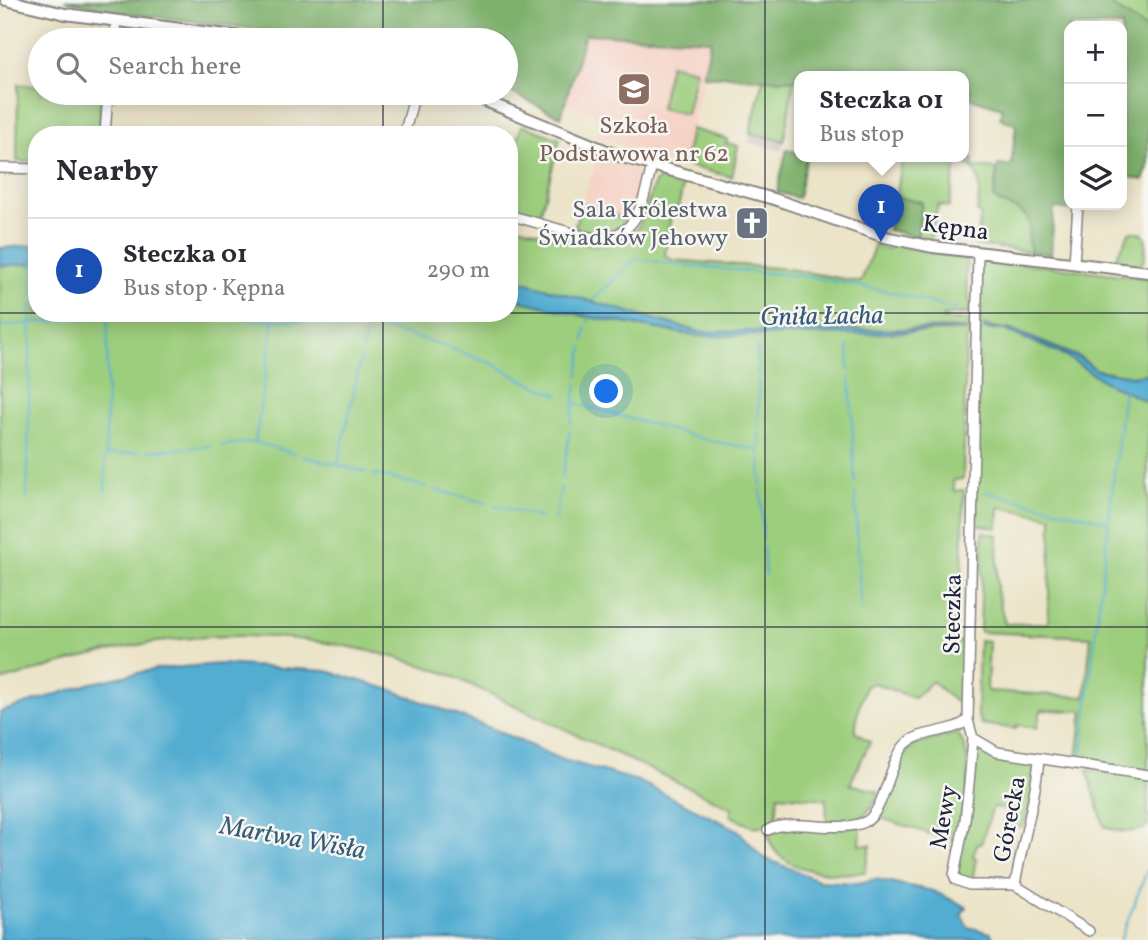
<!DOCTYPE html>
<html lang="en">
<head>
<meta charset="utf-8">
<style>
	body { margin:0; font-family:Vollkorn,serif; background:#f7f7f7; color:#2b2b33 }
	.controls { position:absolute; right:21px; top:21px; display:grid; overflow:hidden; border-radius:14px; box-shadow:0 4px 18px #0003 }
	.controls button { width:63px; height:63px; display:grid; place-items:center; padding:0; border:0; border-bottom:2px solid #e1e1e2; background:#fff; color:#2b2b33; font:35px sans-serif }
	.you { position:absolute; left:607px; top:392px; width:24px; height:24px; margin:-18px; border:5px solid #fff; border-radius:50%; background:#1a73e8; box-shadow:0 0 0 10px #1a73e833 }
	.badge { display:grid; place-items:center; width:46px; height:46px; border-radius:50%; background:#db2777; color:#fff; font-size:23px; font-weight:700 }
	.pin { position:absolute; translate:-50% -58px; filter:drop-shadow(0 2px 4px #0008) }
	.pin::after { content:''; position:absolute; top:37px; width:24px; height:21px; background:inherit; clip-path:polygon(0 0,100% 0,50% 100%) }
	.popup { position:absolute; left:794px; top:71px; width:175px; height:91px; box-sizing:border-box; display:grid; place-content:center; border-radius:14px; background:#fff; filter:drop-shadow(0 2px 5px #0005); font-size:23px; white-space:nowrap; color:#7c7c81 }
	.popup b { font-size:26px; color:#2b2b33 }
	.popup::after { content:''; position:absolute; left:50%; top:100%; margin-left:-14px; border:14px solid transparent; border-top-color:#fff }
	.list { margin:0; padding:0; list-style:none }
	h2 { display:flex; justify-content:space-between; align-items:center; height:91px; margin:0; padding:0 28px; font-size:30px }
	h2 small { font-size:23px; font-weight:400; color:#7c7c81 }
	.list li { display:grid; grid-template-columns:46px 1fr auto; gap:21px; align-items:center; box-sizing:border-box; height:105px; padding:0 28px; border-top:2px solid #e1e1e2 }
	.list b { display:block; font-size:26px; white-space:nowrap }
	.list p { margin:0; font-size:23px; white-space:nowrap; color:#7c7c81 }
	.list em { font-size:23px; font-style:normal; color:#7c7c81 }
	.icon { flex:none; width:38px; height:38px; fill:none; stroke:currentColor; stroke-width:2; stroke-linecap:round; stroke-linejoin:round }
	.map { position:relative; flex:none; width:1148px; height:940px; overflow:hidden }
	.search { position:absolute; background:#fff; box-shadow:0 4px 18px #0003; left:28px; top:28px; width:490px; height:77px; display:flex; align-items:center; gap:18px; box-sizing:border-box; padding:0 24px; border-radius:38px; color:#7c7c81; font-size:26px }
	.panel { position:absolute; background:#fff; box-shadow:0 4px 18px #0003; left:28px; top:126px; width:490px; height:196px; border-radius:28px }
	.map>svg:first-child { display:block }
	.built { fill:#f6d2c4 }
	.industrial { fill:#d1bfbe }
	.green { fill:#9dce7d; stroke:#60785c; stroke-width:2 }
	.forest { fill:#7eb16c; stroke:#506a54; stroke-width:2 }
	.water { fill:#53add1; stroke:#3a6886; stroke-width:2 }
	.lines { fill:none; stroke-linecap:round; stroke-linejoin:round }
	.stream { stroke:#53add1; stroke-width:2 }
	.minor-casing { stroke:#878382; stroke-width:12 }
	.tertiary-casing { stroke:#878382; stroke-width:14 }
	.minor { stroke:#fff; stroke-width:9 }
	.tertiary { stroke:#fff; stroke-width:10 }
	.grid { fill:none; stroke:#22223b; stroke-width:2; stroke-opacity:0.55 }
	.labels { text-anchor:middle; stroke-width:5; stroke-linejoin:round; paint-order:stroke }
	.education-label { font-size:24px; fill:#785e54; stroke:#f6f6f2 }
	.worship-label { font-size:24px; fill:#5b616d; stroke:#f6f6f2; text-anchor:end }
	.street-label { font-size:24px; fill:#22223b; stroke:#f6f6f2 }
	.water-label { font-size:26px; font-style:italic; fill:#365a77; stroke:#f6f6f2 }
</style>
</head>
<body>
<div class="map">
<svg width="1148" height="940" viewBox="0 0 1148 940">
	<rect width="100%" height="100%" fill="#f6f6f2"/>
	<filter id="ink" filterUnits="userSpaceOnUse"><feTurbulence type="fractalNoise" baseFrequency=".0143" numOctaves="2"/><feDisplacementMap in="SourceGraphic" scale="14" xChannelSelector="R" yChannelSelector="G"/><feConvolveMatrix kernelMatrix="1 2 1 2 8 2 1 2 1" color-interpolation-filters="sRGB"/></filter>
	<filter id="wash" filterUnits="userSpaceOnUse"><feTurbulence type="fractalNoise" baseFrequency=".00686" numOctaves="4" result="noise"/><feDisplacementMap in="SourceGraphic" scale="28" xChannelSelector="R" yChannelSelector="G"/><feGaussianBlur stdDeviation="1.57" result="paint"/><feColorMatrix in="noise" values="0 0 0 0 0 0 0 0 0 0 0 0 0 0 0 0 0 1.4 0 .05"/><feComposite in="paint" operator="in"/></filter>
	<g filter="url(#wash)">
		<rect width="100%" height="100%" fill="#ece4c8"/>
		<path class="built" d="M585,34L712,40L684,165L596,137L603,119L565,102Z
			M597,159H605L640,171L635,186L638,187L634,210L627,220L582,203Z"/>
		<path class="industrial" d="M751,133L784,141L782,151L748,142Z"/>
		<path class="green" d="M1103,0H1148V30Z
			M670,64L696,70L686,114L660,108Z
			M763,79L794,80L784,141L750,133Z
			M18,84L40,87V93L101,94L99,135H37V162L17,161Z
			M522,125L560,139L540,215L509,208L518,169L509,166Z
			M691,129L727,139L726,143L738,146L732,177L684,165Z
			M903,156L973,158V167L997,169L994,198C1003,207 1020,207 1028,219C1033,226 1027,233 1028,241C1028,242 1031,250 1032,252L976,245L981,214L977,212C981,189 983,167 957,159L949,207L938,205L930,240L917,237L922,202L896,197Z
			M664,176L684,181L678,208H672L665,256L673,260L789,269L861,282L876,241L880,247L887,249L893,244L967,260L966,277L971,310L969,313L943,316V320H968L972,323V332L966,342L963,479L953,480L954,491L964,490L962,579L952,641L964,642L967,646V706L954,701L932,681L914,698L874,683L866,686L858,710L855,732L870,742L850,784L879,792C867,821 857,822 827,824L826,799L778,795L776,822C755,831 749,826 730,815L732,808L448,674C353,640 251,627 150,643C99,651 50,667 0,681V266L37,263V313H509V298L589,317L698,336L967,331L962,328L699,332L509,278V223C538,231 570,245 600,245C658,245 640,182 664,176Z
			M582,203L627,220C614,236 596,234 578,229L575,225Z
			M1129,232H1140L1146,238L1145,255L1141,266L1114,263C1115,255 1126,243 1129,232Z
			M986,259L1148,278L1147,374L1131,376L1097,370L1079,357L1013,330L984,326V329L1005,330L1066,356L1105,382L1148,402V771L1077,759L1083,711L1041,710L1037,728L1017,725L1016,729L981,724L977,714L979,640L989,641L987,691L1085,697L1091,637L980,632L983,532L998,535L997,592L1005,624L1048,623L1052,517L999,507L998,528L975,524L981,265Z
			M957,733C959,737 964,743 965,748C974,774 962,816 956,842L877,817L905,753L913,745Z
			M983,751L996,758L1032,762C1041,780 1028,809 1023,827L1004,825L1009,810L993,807L981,844H977L973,856L976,858L972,882L961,881L957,875L974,760L976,754Z
			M1087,770L1148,777V826C1136,834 1117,833 1104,826Z
			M861,826L860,845H871L865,872C833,876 773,873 768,833L776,828Z"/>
		<path class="forest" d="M65,0H1103L1148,30V167L1143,180L1122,175V26H1069V205H1074V210L1054,208L1051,254L1032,252C1031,250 1028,242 1028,241C1027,233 1032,226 1028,219C1020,207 1003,207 994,198L998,165L1011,166L1016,125L1000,118L1002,108L970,98L971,90L963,88V76H799V80L743,78L724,75L719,77L703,76L711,40L585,34L561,117L506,90V40H344L124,13Z
			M787,149L799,153V156H807L798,198L777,192Z
			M896,197L922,202L917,237L888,230Z"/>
		<path class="water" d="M37,245V263L0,266V248Z
			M509,278L699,332L967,329L868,334L698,336L589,317L509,298Z
			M984,326L1013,330L1079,358L1097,370L1131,376L1148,374V402L1105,382L1066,356L1005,330L984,329Z
			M220,664L327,671L395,691L498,731L560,759L638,781L738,830L762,857L820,881L858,883L876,879L933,891L967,907L961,914L968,927L991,933L993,940H0V712L92,683L156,669Z"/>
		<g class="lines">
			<path class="stream" d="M32,263V269
				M32,295V277
				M593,300L634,260L640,259L681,265L811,277L896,293L956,310
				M152,317L224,319
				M76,319L108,316L145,317
				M233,319L305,321
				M313,321L368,324L439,344L493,364L527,382L559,395
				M588,322L589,317
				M0,326L67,320
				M584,340L586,328
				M848,346L849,371
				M757,347L758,375
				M362,350L370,313
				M578,376L583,347
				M850,378L855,483
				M758,380L759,425
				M577,384L574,403L707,440L759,450
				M571,424L574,404
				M759,433L761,485
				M256,442L295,454
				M222,445L255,442L275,313
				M149,451L211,446
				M106,455L139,452
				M302,456L338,465L361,357
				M339,466L366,472
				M373,474L427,487
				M562,479L570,431
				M436,490L487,503
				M761,490L763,540
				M105,491L108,313
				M985,492L1106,521
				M855,493L861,611
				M27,498L31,303
				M495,505L541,518
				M555,521L561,487
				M763,547L765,574
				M1081,760L1124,389
				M1120,940L1148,868"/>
		</g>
	</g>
	<g filter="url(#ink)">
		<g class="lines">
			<g class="minor-casing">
				<path id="minor" d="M114,40L116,21
					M105,135L108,93
					M404,135L415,93
					M0,168L37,169
					M509,215L587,237C638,244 642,204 652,166
					M978,253L968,720L973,738L969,784L965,820L954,875L956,880L969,885H1015L1089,931
					M1074,263L1078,205
					M973,738L997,752L1148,775
					M768,830C790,817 837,834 865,822C884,813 889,764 904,746C917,730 951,734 968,720
					M1015,885C1022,843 1035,803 1039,760"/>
			</g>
			<g class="tertiary-casing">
				<path id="tertiary" d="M6,0L65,14L265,40
					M466,93L619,156L774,199L885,237L933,247L1148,272"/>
			</g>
			<use href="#minor" class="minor"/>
			<use href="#tertiary" class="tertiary"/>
		</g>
	</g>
	<path class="grid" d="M383,0V40M765,0V940M383,93V135M0,313H1148M383,313V940M0,627H1148"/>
	<defs>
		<g id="school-square" transform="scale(1.75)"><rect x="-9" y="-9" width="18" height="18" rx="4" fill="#8d6e63" stroke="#f6f6f2"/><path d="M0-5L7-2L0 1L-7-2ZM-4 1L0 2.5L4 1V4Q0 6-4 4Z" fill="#fff"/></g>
		<g id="church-square" transform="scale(1.75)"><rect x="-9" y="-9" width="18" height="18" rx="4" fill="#6b7280" stroke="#f6f6f2"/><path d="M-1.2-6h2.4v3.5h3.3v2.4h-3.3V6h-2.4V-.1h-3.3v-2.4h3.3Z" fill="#fff"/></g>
	</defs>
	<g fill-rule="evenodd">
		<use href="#school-square" x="634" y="89"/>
		<use href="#church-square" x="752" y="223"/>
	</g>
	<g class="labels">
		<g class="education-label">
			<text x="634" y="133">Szkoła<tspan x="634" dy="28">Podstawowa nr 62</tspan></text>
		</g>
		<g class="worship-label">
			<text x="728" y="217">Sala Królestwa<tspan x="728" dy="28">Świadków Jehowy</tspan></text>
		</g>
		<g class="street-label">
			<text transform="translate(956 227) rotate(8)" y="8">Kępna</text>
			<text transform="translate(952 614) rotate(-89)" y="8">Steczka</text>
			<text transform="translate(943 817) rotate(-80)" y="8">Mewy</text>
			<text transform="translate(1009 819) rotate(-79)" y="8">Górecka</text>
		</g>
		<g class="water-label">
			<text transform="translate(822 315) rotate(-1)" y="9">Gniła Łacha</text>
			<text transform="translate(293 837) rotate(10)" y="9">Martwa Wisła</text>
		</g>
	</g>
</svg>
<div class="controls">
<button>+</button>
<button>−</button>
<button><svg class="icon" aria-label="layers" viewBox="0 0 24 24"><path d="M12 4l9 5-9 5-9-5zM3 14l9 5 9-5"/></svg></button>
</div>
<div class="you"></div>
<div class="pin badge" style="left:881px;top:242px;background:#1a4fb4">1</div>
<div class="popup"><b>Steczka 01</b>Bus stop</div>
<div class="search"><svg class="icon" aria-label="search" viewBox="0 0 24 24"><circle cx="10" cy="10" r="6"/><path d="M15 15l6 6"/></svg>Search here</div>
<section class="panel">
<h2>Nearby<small></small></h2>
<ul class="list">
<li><span class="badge" style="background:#1a4fb4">1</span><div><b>Steczka 01</b><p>Bus stop · Kępna</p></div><em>290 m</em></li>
</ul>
</section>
</div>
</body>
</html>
